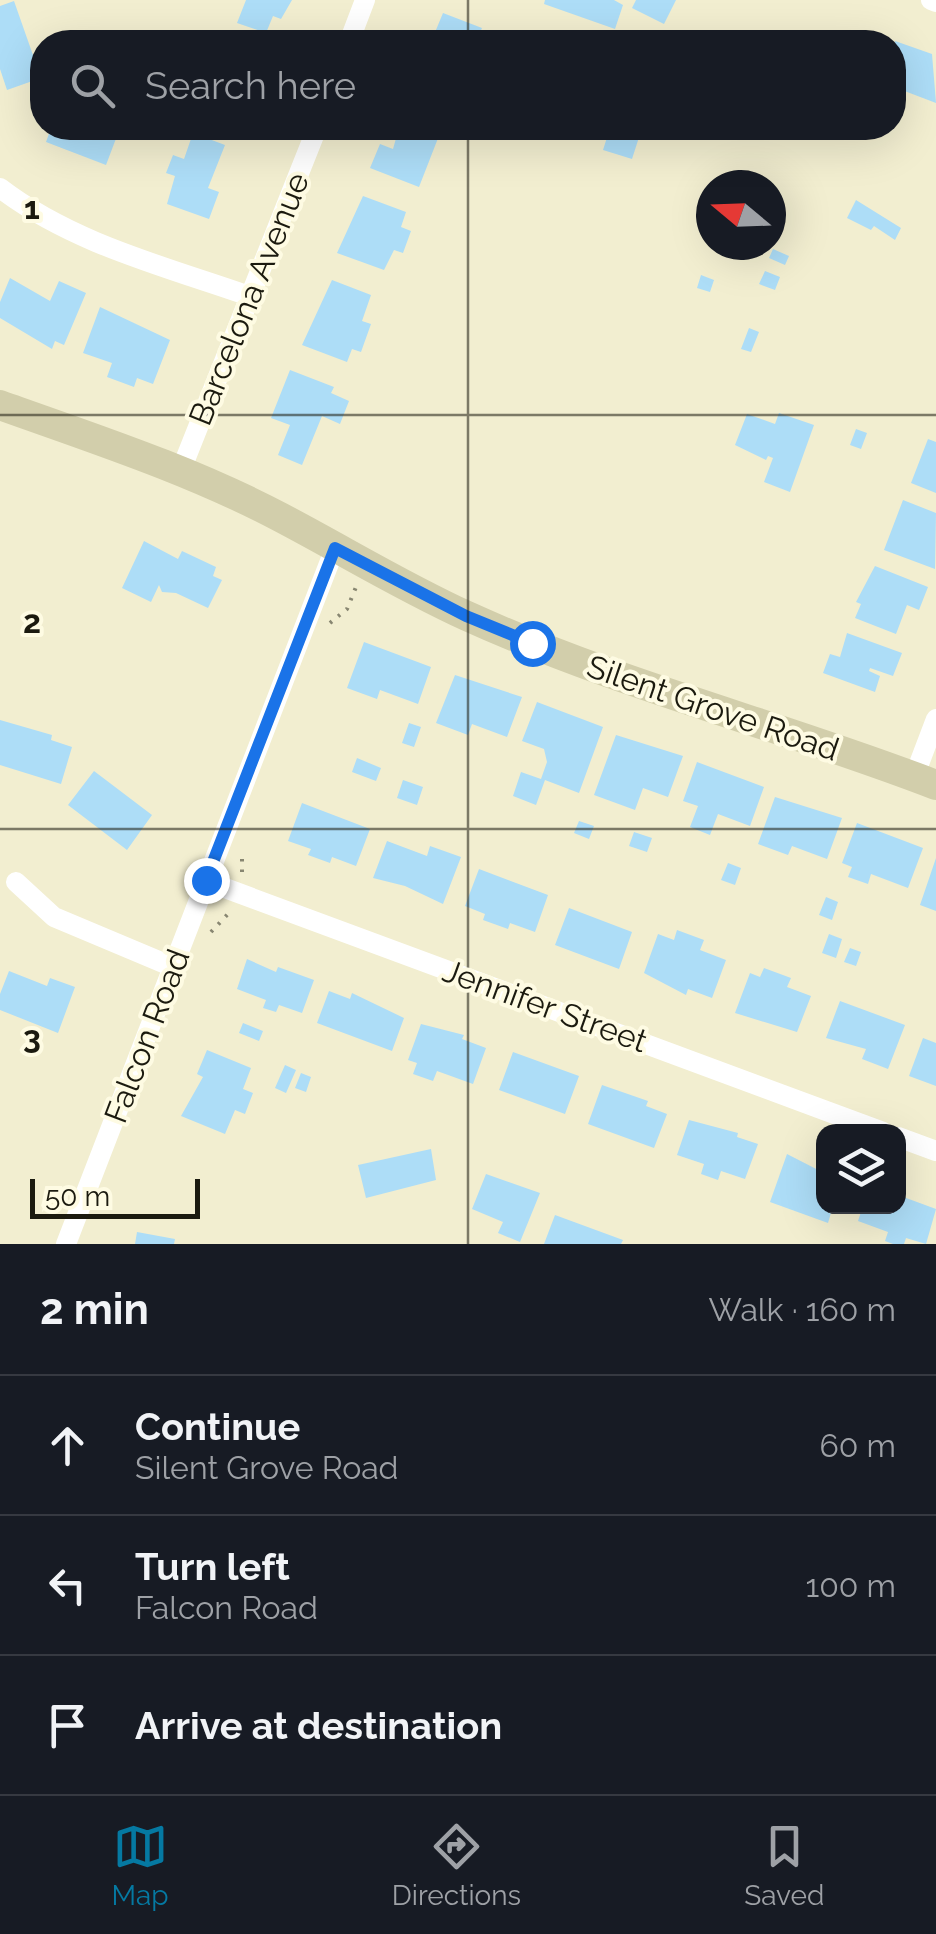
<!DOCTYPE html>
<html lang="en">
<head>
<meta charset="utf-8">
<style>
	body { margin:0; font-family:Raleway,sans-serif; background:#20242c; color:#f1f3f6 }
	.controls { position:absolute; right:30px; bottom:30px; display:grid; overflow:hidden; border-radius:20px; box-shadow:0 10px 40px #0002 }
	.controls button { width:90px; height:90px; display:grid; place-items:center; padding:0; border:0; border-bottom:2px solid #363941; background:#171b24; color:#f1f3f6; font:50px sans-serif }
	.compass { position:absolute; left:696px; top:170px; width:90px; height:90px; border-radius:50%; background:#171b24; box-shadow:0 10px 40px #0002; rotate:289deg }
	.scale { position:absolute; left:30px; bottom:25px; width:170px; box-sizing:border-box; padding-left:10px; border:5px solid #1b1a0f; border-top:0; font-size:28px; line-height:35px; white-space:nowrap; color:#1b1a0f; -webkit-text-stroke:8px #fefbe3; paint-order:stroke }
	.stop { position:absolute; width:30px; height:30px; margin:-22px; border:8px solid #1a73e8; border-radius:50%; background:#fff }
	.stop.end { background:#1a73e8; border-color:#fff; box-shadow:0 2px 10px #0008 }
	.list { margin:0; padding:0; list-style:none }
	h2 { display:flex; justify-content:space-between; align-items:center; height:130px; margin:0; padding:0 40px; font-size:42px }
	h2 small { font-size:32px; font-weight:400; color:#9ea1a6 }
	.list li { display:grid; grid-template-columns:65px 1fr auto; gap:30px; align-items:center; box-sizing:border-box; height:140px; padding:0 40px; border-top:2px solid #363941 }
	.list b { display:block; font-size:38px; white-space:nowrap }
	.list p { margin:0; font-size:32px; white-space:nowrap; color:#9ea1a6 }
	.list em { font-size:32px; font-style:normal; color:#9ea1a6 }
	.icon { flex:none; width:55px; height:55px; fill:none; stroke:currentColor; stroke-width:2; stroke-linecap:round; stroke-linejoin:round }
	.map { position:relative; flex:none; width:936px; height:1244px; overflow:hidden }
	.search { position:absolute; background:#171b24; box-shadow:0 10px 40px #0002; left:30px; right:30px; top:30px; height:110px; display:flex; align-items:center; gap:25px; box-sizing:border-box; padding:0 35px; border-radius:40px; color:#9ea1a6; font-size:38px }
	.sheet { height:550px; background:#171b24 }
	nav { display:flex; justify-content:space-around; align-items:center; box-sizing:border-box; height:140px; border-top:2px solid #363941; background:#171b24; font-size:28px; color:#9ea1a6 }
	nav a { display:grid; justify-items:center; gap:5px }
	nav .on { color:#0579a2 }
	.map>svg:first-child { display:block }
	.building { fill:#adddf7 }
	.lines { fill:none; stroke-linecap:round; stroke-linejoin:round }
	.path { stroke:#888671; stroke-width:4; stroke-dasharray:2.5 8; stroke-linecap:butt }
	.street { stroke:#fff; stroke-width:20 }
	.secondary { stroke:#d2ceab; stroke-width:30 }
	.route { stroke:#1a73e8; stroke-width:12 }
	.grid { fill:none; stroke:#1b1a0f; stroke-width:2.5; stroke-opacity:0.55 }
	.labels { text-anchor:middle; stroke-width:8; stroke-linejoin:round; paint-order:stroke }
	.street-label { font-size:32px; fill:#1b1a0f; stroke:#fefbe3 }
	.grid-label { font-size:32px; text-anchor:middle; font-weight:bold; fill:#1b1a0f; stroke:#fefbe3; stroke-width:8; stroke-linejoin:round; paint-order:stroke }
</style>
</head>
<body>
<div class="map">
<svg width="936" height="1244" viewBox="0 0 936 1244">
	<rect width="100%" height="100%" fill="#f2eed0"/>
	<path class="building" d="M246,0H292L281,19L273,16L266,33L237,23Z
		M545,0H614L623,5L615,29L544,4Z
		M636,0H676L664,24L632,8Z
		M14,1L41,78L7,90L0,69V6Z
		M443,13L482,28L476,42H431Z
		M895,41L932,54L936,103L894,87Z
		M51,128H120L106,165L46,142Z
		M399,128H442L419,187L370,168L380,144L393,149Z
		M610,128H642L632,159L603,150Z
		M193,133L225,145L208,188L219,192L209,219L167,204L175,176L166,173L173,155L184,159Z
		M363,196L406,212L401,227L411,231L403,253L394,250L384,270L337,253Z
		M856,200L901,228L895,240L874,226L871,230L847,218Z
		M773,249L789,256L785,265L769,258Z
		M765,271L780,277L775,290L759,284Z
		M701,275L714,280L710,292L697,288Z
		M10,278L50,301L59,281L86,293L64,345L55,341L52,349L0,318V302Z
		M332,280L371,295L362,321L371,324L361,352L352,349L347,362L302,345Z
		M100,307L170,340L153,384L137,378L134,387L107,377L112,363L83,353Z
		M749,328L759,332L751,352L741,349Z
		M290,370L334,387L331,393L349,401L340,424L322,416L302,465L278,455L290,425L271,418Z
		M779,413L814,425L790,492L764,482L773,458L768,456L766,460L735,445L747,414L775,424Z
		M856,429L867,433L861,449L850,445Z
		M928,439L936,442V493L911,483Z
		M903,500L936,513L935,569L884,550Z
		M144,541L178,559L182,551L216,567L213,576L222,580L208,608L176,593L162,592L159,585L151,602L122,588Z
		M875,566L928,587L919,610L907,605L896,634L855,618L861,604L856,602Z
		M847,633L902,653L893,676L870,668L869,671L880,676L875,692L823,673L830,654L840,657Z
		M364,642L431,667L418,704L380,690L377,699L347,688Z
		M455,675L522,697L507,737L472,724L468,735L436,723Z
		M537,702L603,727L579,793L545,780L536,805L513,796L521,772L541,779L547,762L544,749L522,741Z
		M0,720L52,735L51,740L72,747L61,784L0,765Z
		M409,723L421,727L414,747L402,743Z
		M616,735L683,756L668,797L643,788L635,810L594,795Z
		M357,758L381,768L376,781L352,772Z
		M697,762L764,787L750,826L718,814L710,835L690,827L698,806L683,801Z
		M94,771L152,815L127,850L68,805Z
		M403,780L423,787L417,805L397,798Z
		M775,797L842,818L827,859L792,846L788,855L758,844Z
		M302,803L370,829L356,866L332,857L330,863L308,855L311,849L288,841Z
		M579,821L594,826L589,839L574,833Z
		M857,823L923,848L908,888L871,874L868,884L848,877L852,867L842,863Z
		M634,832L652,838L647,852L629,846Z
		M387,841L427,856L430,846L461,857L443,904L405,886L373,878Z
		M936,858V911L920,905Z
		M728,863L741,868L735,885L721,880Z
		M479,869L548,895L535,932L510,923L508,929L483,920L485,914L465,906Z
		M826,897L838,902L832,920L819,915Z
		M569,908L632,932L619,969L555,945Z
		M677,930L704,940L700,950L726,960L712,998L688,989L686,995L644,973L658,934L674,940Z
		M829,934L842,939L836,958L822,953Z
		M850,948L861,952L856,966L844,962Z
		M247,959L276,972L278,967L314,980L302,1013L279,1005L276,1012L263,1008L266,1000L237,989Z
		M764,968L791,978L787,987L811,996L797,1032L735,1013L750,973L760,977Z
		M9,971L47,986L50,978L75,987L58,1033L0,1010V994Z
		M329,991L350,999L352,993L404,1018L392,1051L317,1023Z
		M840,1001L905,1025L888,1069L862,1059L866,1049L826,1038Z
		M243,1023L263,1031L259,1041L239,1033Z
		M421,1024L464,1035L462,1039L486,1048L473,1084L437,1071L433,1081L413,1074L417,1063L408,1060Z
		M923,1038L936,1043V1086L909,1076Z
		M207,1050L251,1068L243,1089L253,1093L245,1114L235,1110L225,1134L181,1116L203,1077L197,1074Z
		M513,1052L579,1076L565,1114L499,1090Z
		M285,1065L296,1070L286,1093L275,1088Z
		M301,1073L311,1077L306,1092L295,1088Z
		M602,1085L648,1101L646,1106L667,1114L654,1148L588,1124Z
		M689,1120L738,1133L737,1137L758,1144L745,1179L721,1171L718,1180L701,1174L704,1164L677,1155Z
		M431,1149L436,1180L366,1198L358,1165Z
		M787,1154L824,1173V1206H833L828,1223L770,1202Z
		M486,1174L540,1193L520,1242L498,1233L503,1222L472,1209Z
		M898,1195L936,1209L926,1244L906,1238L904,1244H893L885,1241L888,1232L858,1221L863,1206H898Z
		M555,1215L623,1240L621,1244H544Z
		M137,1232L175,1239L174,1244H135Z"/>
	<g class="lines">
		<path class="path" d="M330,623L347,609L356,587
			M242,872V852
			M211,932L228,914"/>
		<path class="street" d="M931,0L936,2
			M349,42L365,0
			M0,188C73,244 167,267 252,297
			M181,470L317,128
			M914,777L936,719
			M206,881L883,1132
			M16,882L54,917L173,967
			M898,1137L936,1151
			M66,1244L335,548"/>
		<path class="secondary" d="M0,405C95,439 191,470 280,517C343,550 403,587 467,616C621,686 781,725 936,785"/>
	</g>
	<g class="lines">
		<path class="route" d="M206,880L335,548L466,616L532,643"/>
	</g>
	<path class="grid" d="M468,0V42M468,128V1244M0,415H936M0,829H936"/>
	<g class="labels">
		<g class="street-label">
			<text transform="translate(249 299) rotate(-68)" y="11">Barcelona Avenue</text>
			<text transform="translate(713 708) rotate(19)" y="11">Silent Grove Road</text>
			<text transform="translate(545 1006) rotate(20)" y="11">Jennifer Street</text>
			<text transform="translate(147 1036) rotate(-69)" y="11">Falcon Road</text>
		</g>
	</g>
	<g class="grid-label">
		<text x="32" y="219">1</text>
		<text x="32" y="633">2</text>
		<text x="32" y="1048">3</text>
	</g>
</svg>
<div class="controls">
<button><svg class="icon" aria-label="layers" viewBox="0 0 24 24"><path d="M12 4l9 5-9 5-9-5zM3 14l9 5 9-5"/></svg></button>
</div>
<svg class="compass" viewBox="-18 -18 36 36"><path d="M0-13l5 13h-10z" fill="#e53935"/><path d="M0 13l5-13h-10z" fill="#9ea1a6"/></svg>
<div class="scale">50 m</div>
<div class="stop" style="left:532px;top:643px"></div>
<div class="stop end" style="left:206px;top:880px"></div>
<div class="search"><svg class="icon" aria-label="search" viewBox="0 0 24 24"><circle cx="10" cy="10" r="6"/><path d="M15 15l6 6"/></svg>Search here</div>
</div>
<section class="sheet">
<h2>2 min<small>Walk · 160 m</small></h2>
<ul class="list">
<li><svg class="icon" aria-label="ahead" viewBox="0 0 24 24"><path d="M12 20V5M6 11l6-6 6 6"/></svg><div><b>Continue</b><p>Silent Grove Road</p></div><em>60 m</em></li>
<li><svg class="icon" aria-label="left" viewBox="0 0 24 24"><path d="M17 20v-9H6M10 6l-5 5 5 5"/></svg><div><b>Turn left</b><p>Falcon Road</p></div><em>100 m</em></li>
<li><svg class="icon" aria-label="arrive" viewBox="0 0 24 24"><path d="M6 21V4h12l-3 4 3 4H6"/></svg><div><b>Arrive at destination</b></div></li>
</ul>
</section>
<nav>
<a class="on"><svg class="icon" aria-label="map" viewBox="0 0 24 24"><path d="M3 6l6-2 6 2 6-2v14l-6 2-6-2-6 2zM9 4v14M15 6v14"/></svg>Map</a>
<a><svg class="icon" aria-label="directions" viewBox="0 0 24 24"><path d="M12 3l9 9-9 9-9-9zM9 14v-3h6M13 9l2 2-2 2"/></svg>Directions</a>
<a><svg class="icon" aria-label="saved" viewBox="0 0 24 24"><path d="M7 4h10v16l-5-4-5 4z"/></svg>Saved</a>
</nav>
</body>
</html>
